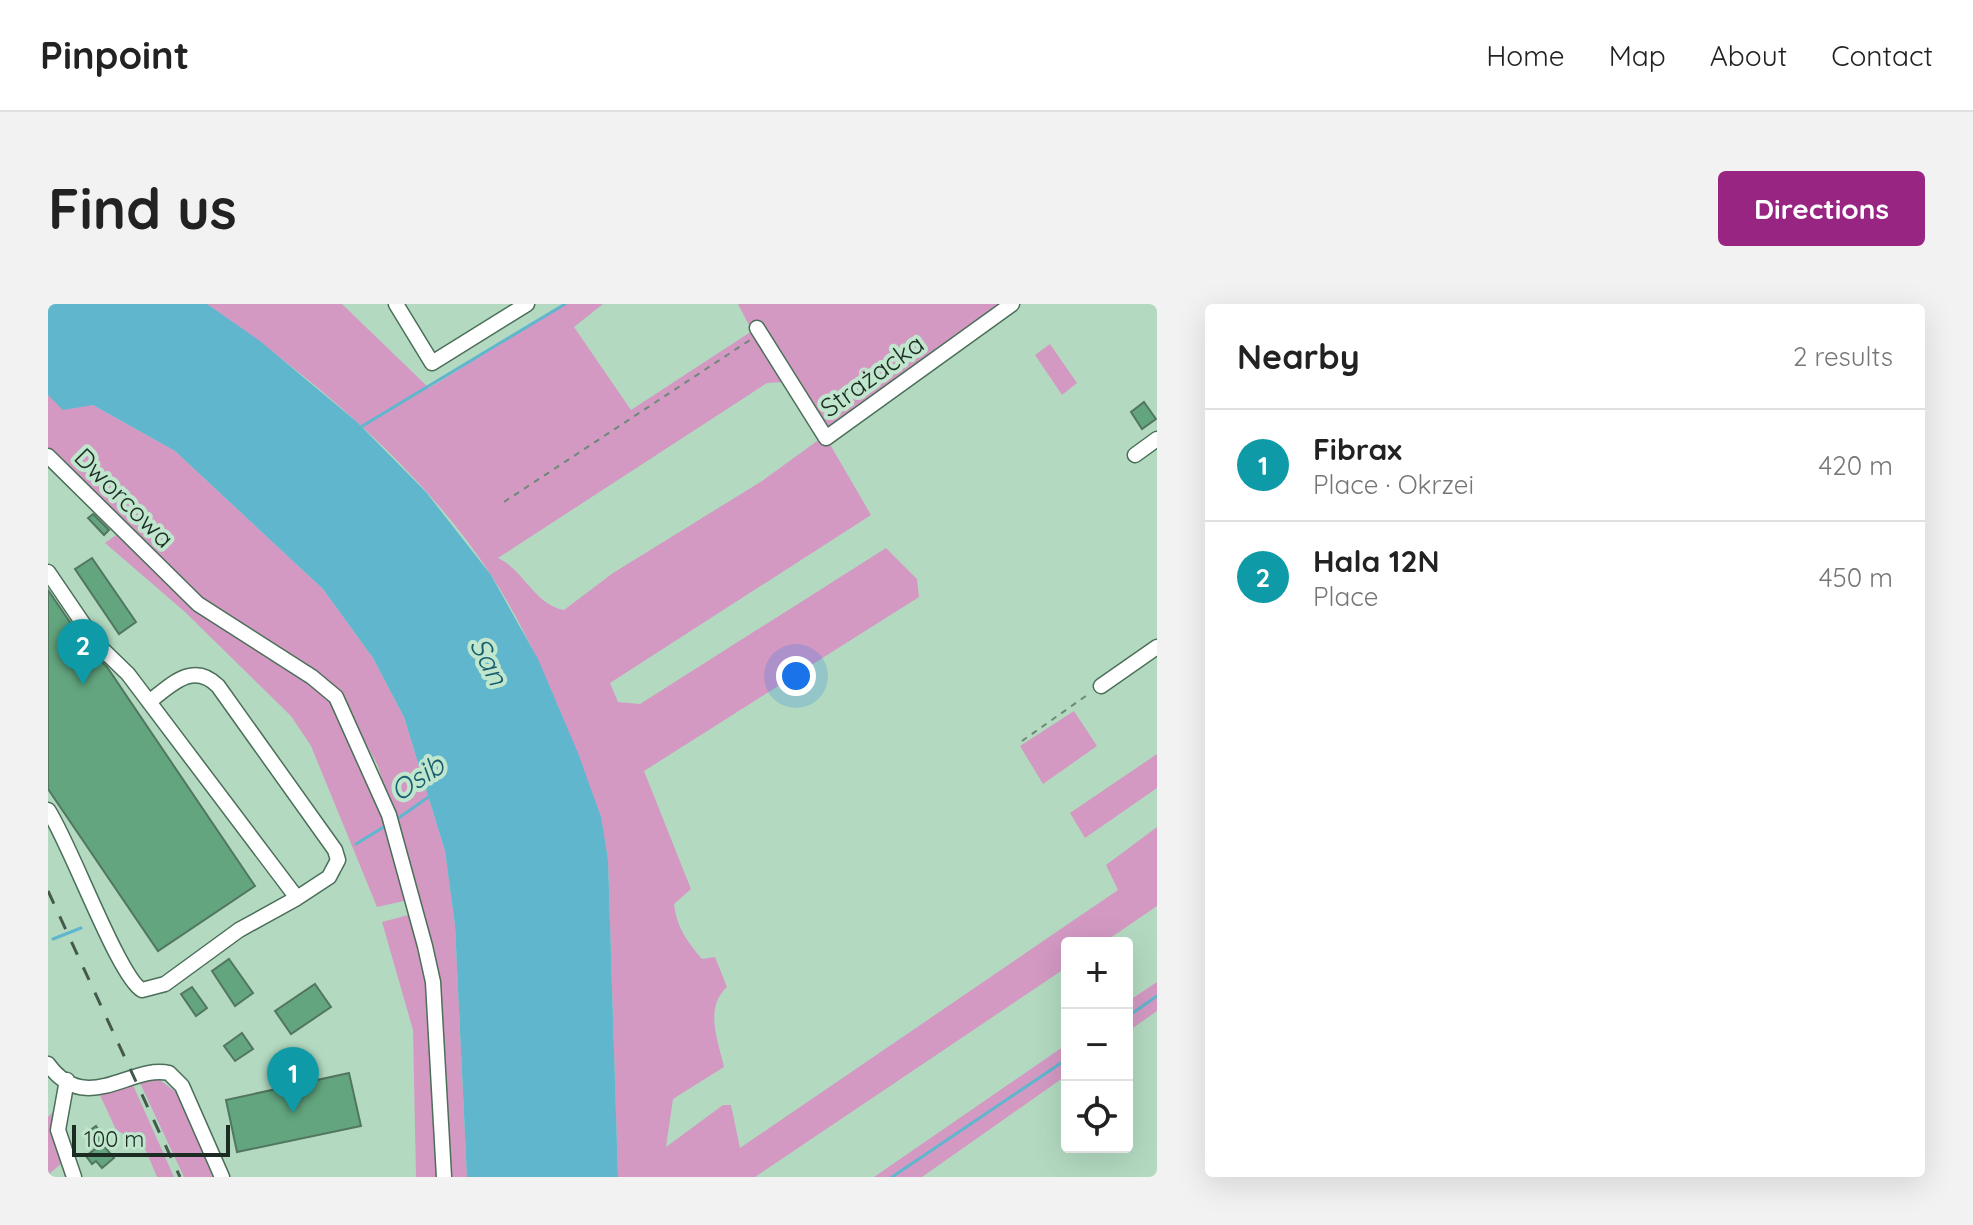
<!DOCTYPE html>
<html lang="en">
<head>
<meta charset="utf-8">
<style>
	body { margin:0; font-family:Quicksand,sans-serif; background:#f2f2f2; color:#222 }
	.controls { position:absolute; right:24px; bottom:24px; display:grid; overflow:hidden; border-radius:8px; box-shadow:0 8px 32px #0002 }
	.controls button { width:72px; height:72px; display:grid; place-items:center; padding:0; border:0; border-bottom:2px solid #e0e0e0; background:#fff; color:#222; font:40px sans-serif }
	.scale { position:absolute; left:24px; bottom:20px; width:158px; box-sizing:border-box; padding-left:8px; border:4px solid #1d2c23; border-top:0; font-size:22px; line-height:28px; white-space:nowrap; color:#1d2c23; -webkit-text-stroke:6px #c0e7ce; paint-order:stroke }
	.you { position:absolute; left:748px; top:372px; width:28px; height:28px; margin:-20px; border:6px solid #fff; border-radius:50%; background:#1a73e8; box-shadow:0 0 0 12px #1a73e833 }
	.badge { display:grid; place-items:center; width:52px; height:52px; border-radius:50%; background:#982582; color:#fff; font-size:26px; font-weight:700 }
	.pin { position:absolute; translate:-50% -66px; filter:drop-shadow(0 2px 4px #0008) }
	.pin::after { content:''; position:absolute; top:42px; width:28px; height:24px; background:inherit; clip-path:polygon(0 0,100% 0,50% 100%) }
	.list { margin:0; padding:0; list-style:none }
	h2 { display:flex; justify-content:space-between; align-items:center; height:104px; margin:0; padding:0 32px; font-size:34px }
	h2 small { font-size:26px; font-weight:400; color:#767676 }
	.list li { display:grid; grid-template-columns:52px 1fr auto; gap:24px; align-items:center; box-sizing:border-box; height:112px; padding:0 32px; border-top:2px solid #e0e0e0 }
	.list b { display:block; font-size:30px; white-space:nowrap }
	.list p { margin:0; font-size:26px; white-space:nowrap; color:#767676 }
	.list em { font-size:26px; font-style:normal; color:#767676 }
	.icon { flex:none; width:44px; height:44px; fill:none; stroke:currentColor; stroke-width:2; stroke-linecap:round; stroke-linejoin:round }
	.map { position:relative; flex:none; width:1109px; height:873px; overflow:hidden; border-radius:8px }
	header { display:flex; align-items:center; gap:48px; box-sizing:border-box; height:112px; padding:0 40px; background:#fff; border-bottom:2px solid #e0e0e0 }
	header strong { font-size:38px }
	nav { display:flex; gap:44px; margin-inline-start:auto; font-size:28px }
	.intro { display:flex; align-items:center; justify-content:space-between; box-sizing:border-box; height:192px; padding:0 48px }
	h1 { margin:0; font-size:56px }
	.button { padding:20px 36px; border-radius:8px; background:#982582; color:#fff; font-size:28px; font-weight:700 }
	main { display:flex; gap:48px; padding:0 48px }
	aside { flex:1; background:#fff; border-radius:8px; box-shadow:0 8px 32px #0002 }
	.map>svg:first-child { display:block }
	.green { fill:#d399c3 }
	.water { fill:#5fb6cd }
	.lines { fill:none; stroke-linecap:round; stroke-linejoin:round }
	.stream { stroke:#5fb6cd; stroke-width:3 }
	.building { fill:#62a57e; stroke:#527660; stroke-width:2 }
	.minor-casing { stroke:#4b6f59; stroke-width:17 }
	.path { stroke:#6d8977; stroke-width:2; stroke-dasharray:6 6; stroke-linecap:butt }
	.minor { stroke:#fff; stroke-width:14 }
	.rail { stroke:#44594c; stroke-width:3; stroke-dasharray:14 14; stroke-linecap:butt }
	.labels { text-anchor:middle; stroke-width:8; stroke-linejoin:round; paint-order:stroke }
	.street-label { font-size:26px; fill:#1d2c23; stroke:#c0e7ce }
	.water-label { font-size:28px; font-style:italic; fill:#175f6f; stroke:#c0e7ce }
</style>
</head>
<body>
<header>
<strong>Pinpoint</strong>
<nav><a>Home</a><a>Map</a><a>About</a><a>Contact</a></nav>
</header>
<div class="intro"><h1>Find us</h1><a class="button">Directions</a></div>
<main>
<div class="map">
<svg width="1109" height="873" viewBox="0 0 1109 873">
	<rect width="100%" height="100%" fill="#b3dac1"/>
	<path class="green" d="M159,0H294L381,84L518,0H555L526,23L583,106L704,27L690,0H953L779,126L736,78L719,79L450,254C476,266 486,300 516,306L565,269L714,177L769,137H780L823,211L562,379L570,398L592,400L838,244L869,275L871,293L596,467L643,585L626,600C629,624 639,637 654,655L667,653L679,683C656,704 670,736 676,763L625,795L618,843L675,801H683L692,844L1070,586L1058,561L1109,523V602L1055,639H1019V663L707,873H570L560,556C552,506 534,460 514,412C494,364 472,315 443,271C372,163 265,74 159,0Z
		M1002,40L1029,79L1014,91L987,51Z
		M0,91L15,105L45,101L127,147L275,285L325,354L356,413L397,547L407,621L419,873H368L365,726L334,618L375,607L330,462L293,393L276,373L155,298L0,146Z
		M68,231L150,308L277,387L297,421L343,533L356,597L329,603L263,442L243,412L137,308L57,239Z
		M1026,407L1049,442L995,480L972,442Z
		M1109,450V484L1037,534L1022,509Z
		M1109,678V707L1079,728V698Z
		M1019,740V771L874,873H826Z
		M108,773L129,789L165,873H136L92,779Z
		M85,781L126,873H109L95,840L68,826L52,791Z
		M6,807V830L14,859L0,871V813Z"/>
	<path class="water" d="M0,0H159L212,37L309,118L378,188L443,271L490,355L530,449L553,513L560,556L570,873H419L407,621L397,547L356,413L325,354L275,285L127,147L45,101L15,106L0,91Z"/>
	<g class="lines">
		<path class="stream" d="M311,124L517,0
			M349,515L382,492
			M308,540L339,521
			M5,635L33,624
			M1079,713L1109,692
			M844,873L1019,755"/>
	</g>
	<path class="building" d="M1096,98L1108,115L1094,125L1083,108Z
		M45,210L61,226L56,231L40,214Z
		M44,254L88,318L71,330L27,265Z
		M0,286L41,346L59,363L207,582L110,647L0,485Z
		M181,655L205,689L187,702L164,667Z
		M267,680L283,703L243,730L227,707Z
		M144,683L159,704L148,712L133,690Z
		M194,729L205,745L187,757L176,742Z
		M301,769L313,822L189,848L178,796Z
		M48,822L59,838L55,841L66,854L54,864L48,857L44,860L38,852L47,845L37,830Z"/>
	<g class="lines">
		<g class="minor-casing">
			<path id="minor" d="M348,0L384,59L479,0
				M709,24L778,134L964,0
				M1087,151L1109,135
				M0,152L150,300L264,373L288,393L341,511L377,642L385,678L396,873
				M0,268L49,340L80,370L249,594L191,626L117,680L94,686C71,674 22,539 0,506
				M1053,382L1109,343
				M101,398C123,381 145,357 170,382L287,546L290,556L281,573L249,594
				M0,760C38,813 83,760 121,769L134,782L174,873
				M19,776L10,826L26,873"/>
		</g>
		<path class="path" d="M456,198L702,36
			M974,437L1042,389"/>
		<use href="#minor" class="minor"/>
		<path class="rail" d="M0,587L132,873"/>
	</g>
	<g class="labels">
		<g class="street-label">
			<text transform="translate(824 72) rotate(-36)" y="9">Strażacka</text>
			<text transform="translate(76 194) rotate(45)" y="9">Dworcowa</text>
		</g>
		<g class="water-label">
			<text transform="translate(441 357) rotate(63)" y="10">San</text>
			<text transform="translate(369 474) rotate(-34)" y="10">Osib</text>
		</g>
	</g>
</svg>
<div class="controls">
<button>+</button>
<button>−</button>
<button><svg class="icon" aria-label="locate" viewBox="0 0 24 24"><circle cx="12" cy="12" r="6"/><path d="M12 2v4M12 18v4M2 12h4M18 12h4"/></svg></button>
</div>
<div class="scale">100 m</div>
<div class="you"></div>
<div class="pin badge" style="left:245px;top:809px;background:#0f9aa8">1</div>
<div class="pin badge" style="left:35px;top:381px;background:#0f9aa8">2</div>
</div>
<aside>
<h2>Nearby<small>2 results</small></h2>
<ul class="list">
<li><span class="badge" style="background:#0f9aa8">1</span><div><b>Fibrax</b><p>Place · Okrzei</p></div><em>420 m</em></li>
<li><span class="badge" style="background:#0f9aa8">2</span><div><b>Hala 12N</b><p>Place</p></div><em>450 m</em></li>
</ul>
</aside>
</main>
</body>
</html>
